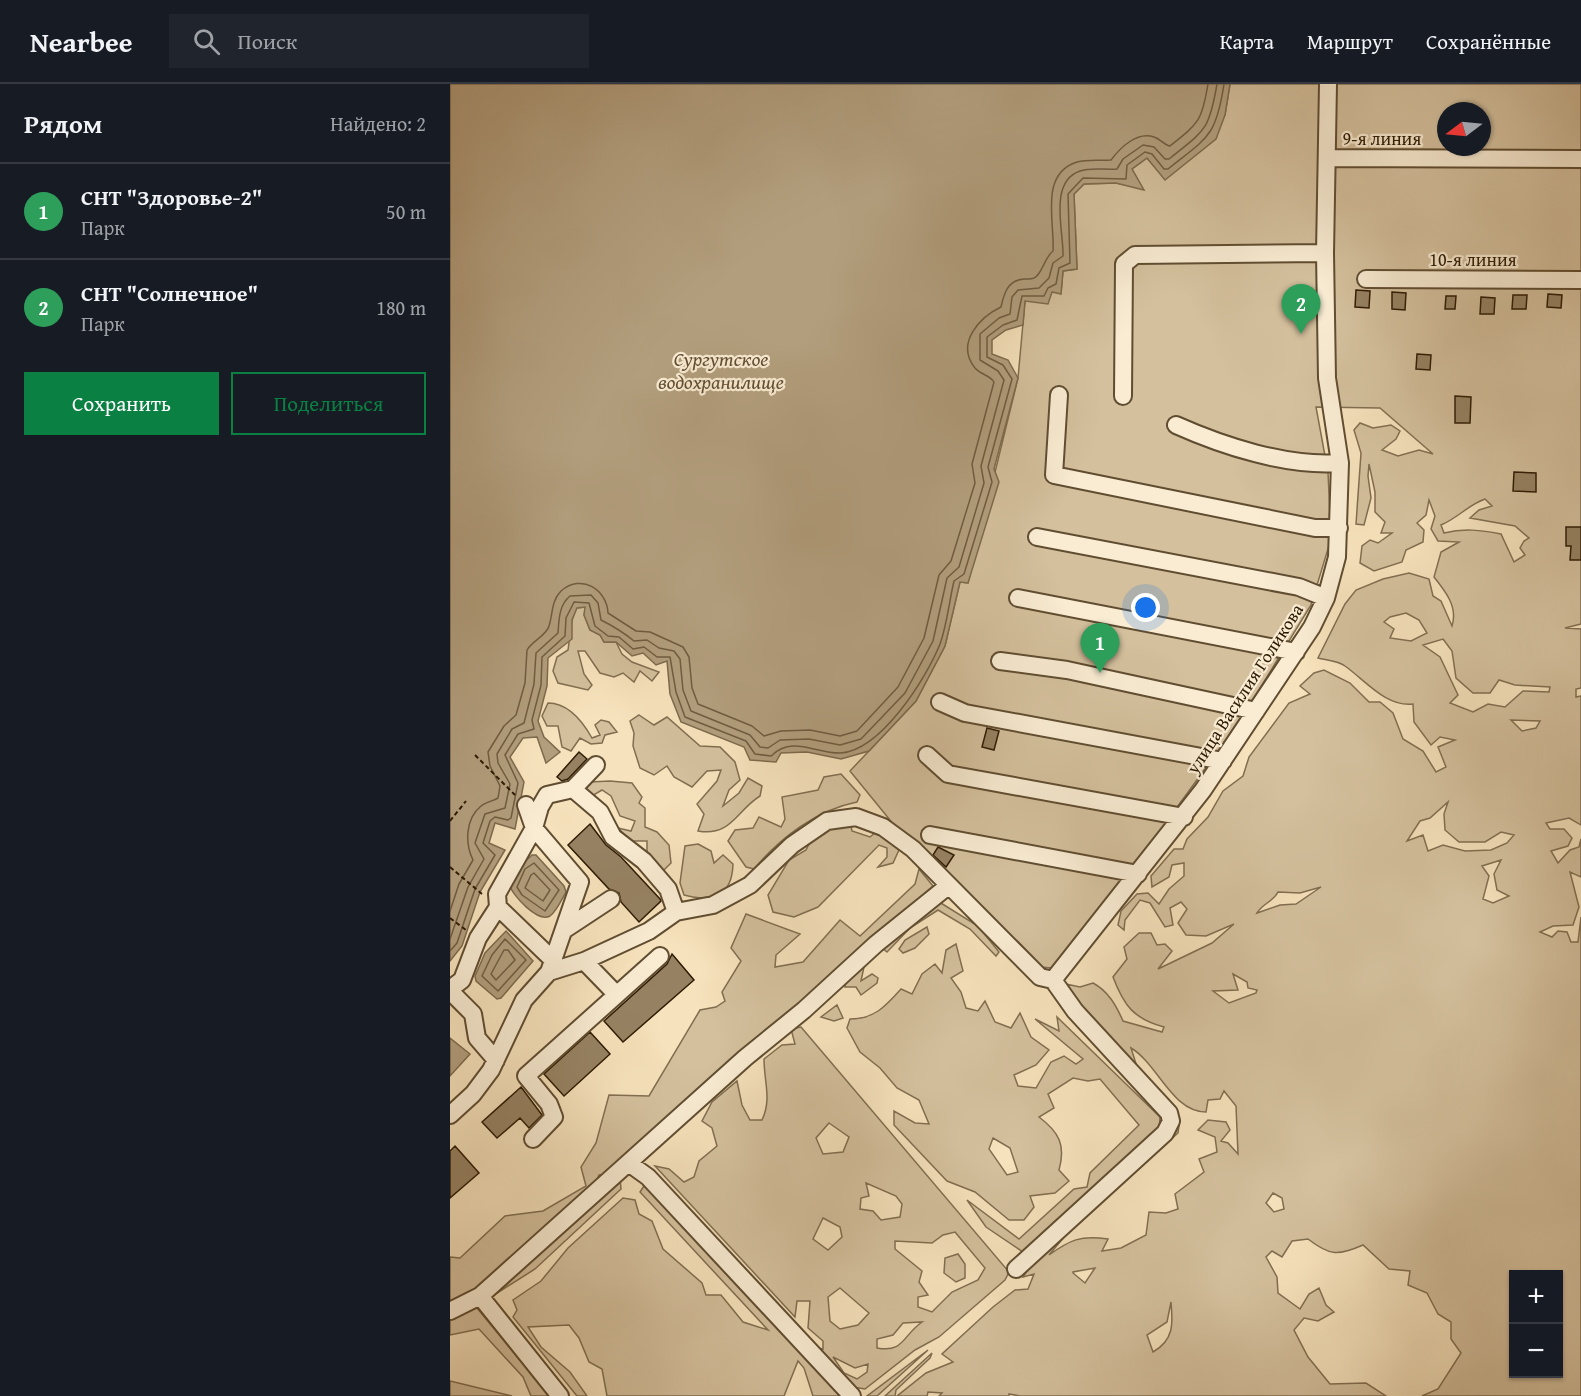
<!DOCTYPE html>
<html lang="ru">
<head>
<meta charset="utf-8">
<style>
	body { margin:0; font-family:"Gentium Book Plus",serif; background:#20242c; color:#f1f3f6 }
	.controls { position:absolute; right:18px; bottom:18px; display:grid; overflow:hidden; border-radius:0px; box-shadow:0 2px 4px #0004 }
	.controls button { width:54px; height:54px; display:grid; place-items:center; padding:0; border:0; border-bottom:2px solid #363941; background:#171b24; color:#f1f3f6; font:30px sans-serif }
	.compass { position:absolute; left:987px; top:18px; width:54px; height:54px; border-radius:50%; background:#171b24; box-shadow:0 2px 4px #0004; rotate:254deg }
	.you { position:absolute; left:696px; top:524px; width:21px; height:21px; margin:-15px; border:4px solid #fff; border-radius:50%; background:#1a73e8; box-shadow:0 0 0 9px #1a73e833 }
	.badge { display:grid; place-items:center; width:39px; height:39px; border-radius:50%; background:#0b8043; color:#fff; font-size:20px; font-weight:700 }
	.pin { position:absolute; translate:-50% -50px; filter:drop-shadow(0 2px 3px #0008) }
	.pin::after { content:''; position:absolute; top:32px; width:21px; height:18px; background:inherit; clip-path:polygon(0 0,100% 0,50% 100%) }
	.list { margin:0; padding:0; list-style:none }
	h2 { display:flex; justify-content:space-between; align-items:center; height:78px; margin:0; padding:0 24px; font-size:26px }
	h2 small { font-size:20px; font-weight:400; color:#9ea1a6 }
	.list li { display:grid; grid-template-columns:39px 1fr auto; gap:18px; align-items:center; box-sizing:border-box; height:96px; padding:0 24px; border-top:2px solid #363941 }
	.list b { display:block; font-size:22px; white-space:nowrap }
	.list p { margin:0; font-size:20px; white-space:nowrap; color:#9ea1a6 }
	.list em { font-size:20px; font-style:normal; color:#9ea1a6 }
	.actions { display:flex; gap:12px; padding:18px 24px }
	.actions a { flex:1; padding:14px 0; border:2px solid #0b8043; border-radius:0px; text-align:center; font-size:21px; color:#0b8043 }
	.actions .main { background:#0b8043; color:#fff }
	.icon { flex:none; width:33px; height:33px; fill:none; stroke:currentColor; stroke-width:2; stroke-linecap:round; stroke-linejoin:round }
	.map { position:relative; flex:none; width:1131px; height:1312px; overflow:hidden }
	header { display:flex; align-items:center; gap:36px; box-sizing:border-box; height:84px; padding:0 30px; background:#171b24; border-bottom:2px solid #363941 }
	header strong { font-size:28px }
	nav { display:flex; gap:33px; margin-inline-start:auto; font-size:21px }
	.search { width:420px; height:54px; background:#20242c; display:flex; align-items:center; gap:15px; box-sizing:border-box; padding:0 21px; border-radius:0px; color:#9ea1a6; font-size:22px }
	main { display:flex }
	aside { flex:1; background:#171b24 }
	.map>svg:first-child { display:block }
	.green { fill:#d4c09d; stroke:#816e50; stroke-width:1.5; fill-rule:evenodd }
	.water { fill:#b29e7d; stroke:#7d6a4c; stroke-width:1.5 }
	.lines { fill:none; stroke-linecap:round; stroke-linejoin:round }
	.shore { stroke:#705c40; stroke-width:1.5 }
	.building { fill:#968263; stroke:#2e1b03; stroke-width:1.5 }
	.minor-casing { stroke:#604d31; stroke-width:20 }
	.path { stroke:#2e1b03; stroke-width:2; stroke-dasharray:4.5 3; stroke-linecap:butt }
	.minor { stroke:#f9ecd3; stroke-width:16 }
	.labels { text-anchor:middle; stroke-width:4.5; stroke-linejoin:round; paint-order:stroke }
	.street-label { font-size:18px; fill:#2e1b03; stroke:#f9ecd3 }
	.water-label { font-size:20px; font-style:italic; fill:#634f34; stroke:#f9ecd3 }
</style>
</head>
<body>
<header>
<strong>Nearbee</strong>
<div class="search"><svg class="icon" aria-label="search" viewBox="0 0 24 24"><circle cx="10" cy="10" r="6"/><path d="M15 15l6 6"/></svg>Поиск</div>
<nav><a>Карта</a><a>Маршрут</a><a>Сохранённые</a></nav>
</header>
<main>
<aside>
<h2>Рядом<small>Найдено: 2</small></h2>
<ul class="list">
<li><span class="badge" style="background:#2e9e5b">1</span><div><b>СНТ &quot;Здоровье-2&quot;</b><p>Парк</p></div><em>50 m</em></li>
<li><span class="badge" style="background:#2e9e5b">2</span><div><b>СНТ &quot;Солнечное&quot;</b><p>Парк</p></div><em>180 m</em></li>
</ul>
<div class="actions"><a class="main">Сохранить</a><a>Поделиться</a></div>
</aside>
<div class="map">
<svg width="1131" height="1312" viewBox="0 0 1131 1312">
	<rect width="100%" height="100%" fill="#f6e2bc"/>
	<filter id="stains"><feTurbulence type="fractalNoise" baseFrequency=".00333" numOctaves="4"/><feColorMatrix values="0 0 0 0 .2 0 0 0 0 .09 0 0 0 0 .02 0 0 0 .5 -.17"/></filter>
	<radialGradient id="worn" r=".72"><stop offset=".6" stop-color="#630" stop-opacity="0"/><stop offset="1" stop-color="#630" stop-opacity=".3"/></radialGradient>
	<path class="green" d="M780,0H1131V540L1115,544L1131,545V604L1126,605V613L1131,612V741L1119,734L1096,739L1100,745H1114L1122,754L1118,762L1101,767L1108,779L1120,766L1129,763L1131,755V793L1120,788L1129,823L1123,841L1103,842L1090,848L1102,853L1108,847L1117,848L1121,858H1128L1131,833V1312H972L988,1305L1011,1269L1001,1255V1238L988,1230L977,1209L958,1201L960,1187L939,1185L913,1161C888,1172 880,1172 858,1155L842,1157L832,1173L822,1167L816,1173L827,1193L828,1209L850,1225L859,1210L869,1204L876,1221L884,1228L868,1237L854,1234L844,1246L858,1273L880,1300L916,1299L936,1312H570L559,1310V1312H489L492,1309L478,1308L477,1312H447L476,1289L503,1278L492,1270L543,1223L565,1206L578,1205L584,1190L573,1193L587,1172L729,1042L728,1049L615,1152L599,1171C620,1156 630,1151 658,1155L652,1167L671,1164L696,1151L699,1128L716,1129L728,1125L725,1110L754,1088L749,1075L767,1068L765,1053L748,1046L758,1036L776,1038L780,1046L771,1057L778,1059L788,1070L786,1022L774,1007L770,1015L758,1016L756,1028C722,1028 708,980 681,964L688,986L619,911L616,900L630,903L643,899C658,907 666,921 673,937L712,948L714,943C684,935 674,922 663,893L677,875L674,863L689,849H701L707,861L715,860L722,867L708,885L762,859L784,840L756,852L736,851L728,839L737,825L731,818L720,824L723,841L715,843L700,819L690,816L675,836L674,846L668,841L671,827L687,810L698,809L709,820L719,805L734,792V779L722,781L719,793L702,803L701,792L724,765H733L737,755L758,733L773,707L793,692L799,673L839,619L860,610L850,602L864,589L874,586L900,599L919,618H930L943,629L953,655L973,667L986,688L996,683L988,663L1005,656L990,653L981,661L964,638L963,620C936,623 916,597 895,582C889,577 876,576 868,574L895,520L906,506L933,495L959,489L979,495L983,512L991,517L1002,542C1008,523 996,508 984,493L991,468L1009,458L988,457L981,445L985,432L979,416L976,431L967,439L974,446L973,458L956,466L952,478L924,487L910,479L912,462L920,456L928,459L942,449H931L935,438L925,428V408L919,380L918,392L921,414L914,441L906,440L911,369L904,346L910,339L923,344L941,341L950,347L946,355L932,366L948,372L969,366L983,370L930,324L866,323L878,388L881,455L861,521L790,637L624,864L602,884L590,883L444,741L400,687L466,617L495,562L510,498L518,499L568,294L575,217L602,207L611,209L613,187L627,185L624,110L634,100L666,99L693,105L682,85L697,74L715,95L775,31ZM996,27H1032V63H996ZM1035,415L1042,422L1029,426L1020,434L1065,442L1079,454L1074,457L1070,464L1075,471L1064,478L1051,450C1031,446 1014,444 994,449L991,441C1008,434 1018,421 1035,415ZM956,529L969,536L977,549L961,557L940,554L944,545L934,538L940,533ZM993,555L1002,567L1006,594L1023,609H1040L1049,596L1065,601L1100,603L1099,608L1073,607L1055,623L1038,620L1023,628L1000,619L1008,611L990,573L973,561ZM1061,636L1090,637L1086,644L1072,647ZM998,718L994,730L995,746L1009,758H1035L1051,748L1064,751L1057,759L1041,766L1015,767L993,761L978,767L973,751L957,757L970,737L980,734ZM1051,776L1044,790L1047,806L1059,812L1043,819L1033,815L1039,792L1032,782ZM871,803L846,820L830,821L807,829C813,819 823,818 828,808L850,809ZM783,890L797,898L798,904L807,906L806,909L779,919L763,907L788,906ZM823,1109L832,1114L834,1125L824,1128L816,1119ZM645,1184L635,1199L623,1189V1188ZM1064,1190H1108V1290H1064ZM721,1218C723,1240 724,1256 703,1268L697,1251L717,1238Z
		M136,523L134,531L140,546L150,551L154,558H166L172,570L182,578L209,588L202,597L190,587L184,598L173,589L164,593L150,589L135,567H128L134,590L142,601L138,606L108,599L103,587L107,573L118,566L122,536L126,524Z
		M98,619C118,619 133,638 142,654L150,651L145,641L151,636L159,638L167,648L155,651L152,659L141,660L130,654L121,667L112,663L108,642H97L92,632Z
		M189,631L204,641L217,633L250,662L270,663L285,678L290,696L279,706L273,722L289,709L298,694L312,702L310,712C286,727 281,753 248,747L254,730L247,720L267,697L271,686L257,687L242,703L224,693L217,682L204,691L190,684L183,662L184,649L180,637Z
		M391,690L410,711L407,718C366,726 330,754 304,785L296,783L278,757L285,746L303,744L309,733L331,743L335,735L332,713L368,706L374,693Z
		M160,697L182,699L192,713L189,719L195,724V743L207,748L219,761L221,779L213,787L197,769V757H180L168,744L181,747L185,737L170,732L161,712L152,706L142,712L132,706L140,698Z
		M400,738L402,747L420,753L426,748L434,750L449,766L443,779L428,783L437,773V764L429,761L368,823L344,833L323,828L318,811L339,776L356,766L363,752L374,750L379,743Z
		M248,760L261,767L264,779L273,771L283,780C282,814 261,818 234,811L230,799L235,762Z
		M469,785L483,802L162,1090L149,1091L143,1106L19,1214L0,1220V1173L10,1174L55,1132L93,1127L136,1102L131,1083L146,1059L159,1011L199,1012L250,926L266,923L275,917L272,908L291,877L281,864L296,830L350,850L326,871L325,883L353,878L390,836L410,852L465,800Z
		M486,816L528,842L549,868L546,872L520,845L488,826L460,844L437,868L430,862Z
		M477,843L479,850L465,864L453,869L449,865L455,856Z
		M506,860L513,887L501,894L511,908L516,924L528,927L535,917L545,938L561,944L570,929L581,953L599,966L586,981L564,991L568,1002L586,1004L601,978L614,972L626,980L633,975L585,935L609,947L607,933L710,1033L709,1047L573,1168L536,1143L517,1116L569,1155L624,1105L637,1103L640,1089L689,1041L650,995L638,997L623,994L598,1010L604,1024L589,1033C609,1048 616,1061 609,1086L619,1097L605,1109L580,1112L584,1123L574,1136H559L525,1108L497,1097L444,1041V1027L465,1039L479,1040L469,1016L447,1004L430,984L410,968L397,944L400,935C424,935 435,923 451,905L462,910L472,890L485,880L492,889L496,866ZM543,1054L560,1064L568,1088L557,1091L539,1065Z
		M415,878L411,897L422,890L428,894L427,899L411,911L406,903H395L396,895Z
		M387,921L393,934L384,937L371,933Z
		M351,943L559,1188L555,1196L489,1253L465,1266L415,1305L397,1302L362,1263L373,1265V1257L358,1244L360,1217H347L345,1233L205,1082L219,1085L234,1098L244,1093L249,1077L267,1062L262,1044L252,1037L262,1018L287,997L292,1021L300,1036H312C322,1015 314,998 314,975L332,961L345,960L341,945ZM379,1039L399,1053L393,1068L373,1070L366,1054ZM416,1099L446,1112L452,1120L450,1133L431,1136L423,1127L410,1125L411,1114L419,1112ZM373,1134L390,1143L392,1153L378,1166L363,1155ZM505,1148L535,1184L528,1196L502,1208L482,1228L468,1223V1213L478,1211L469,1198L472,1187L445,1165V1157L482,1159L493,1151ZM390,1204L419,1229L408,1241L390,1245L380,1237L378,1213ZM472,1238C452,1252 454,1269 427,1264V1255L443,1251L453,1239ZM383,1273L405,1284L418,1280L417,1288L407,1295L394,1289Z
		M170,1095L171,1105L85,1185L47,1209Z
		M196,1099L390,1311L389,1312H363L354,1284L348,1277L334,1312H157L152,1285L139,1278L129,1254L119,1241L78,1243L91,1263L120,1288L137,1312H127L63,1233L67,1226L63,1216L91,1197L118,1164L173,1114L185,1116L189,1130L202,1137L213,1165L252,1199L256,1211H271L293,1238L318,1246L190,1108Z
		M508,1170L515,1180V1194L506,1198L494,1189L495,1174Z
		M27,1224L100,1312H81L73,1293L29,1245L0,1251V1232Z
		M478,1266L427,1312H417Z
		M482,1269L480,1274L446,1306L445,1312H435Z
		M0,1297L62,1312H0Z"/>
	<path class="water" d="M0,0H780L775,31L766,55L715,96L697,74L682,85L694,106L666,99L634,100L624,110L627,185L613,187L611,210L602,208L598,220L575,217L573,241L556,246L542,256V270L558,276L568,294L544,385L549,398L518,499L510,498L495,562L466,617L419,667L391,675L357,668L331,669L326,678L300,676L294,663L231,638L220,610L217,577L206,581L193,569L182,572L166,558H154L150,551L140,546L134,531L135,523L127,524L122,536V555L98,574L97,602L88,637L94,653L110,668L96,679L87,653L73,654L60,673L74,698L65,745L45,739L39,759L55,766L30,808L12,862L0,877Z
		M82,771H86L114,802L116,808C112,815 106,828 100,832C88,839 63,812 60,802L70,782Z
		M56,847L83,877L51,914L47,915L26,897L25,892L35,869Z
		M0,954L20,970L0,992Z"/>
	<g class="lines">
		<path class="shore" d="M84,779L109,806L95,827L72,811L67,803L75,785Z
			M84,789L100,806L93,817L75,804L81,791Z
			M0,827L9,800L23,776C15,760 15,735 31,722C36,718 43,717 48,714L50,702L40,682L38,668L54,642L66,631L75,599L77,566C82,557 97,551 99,542C103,530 101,517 111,507C132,489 157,506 158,529L186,547L200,548L233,563L239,573L242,604L248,620L302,642L314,652L331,647L360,646L390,652L407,647L448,603L474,554L489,491L501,477L525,399L522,380L544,298C540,291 531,291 525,284C505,259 530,233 551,223C554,209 558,196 574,195C576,195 583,195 584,194C592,191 594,174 603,167C605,138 589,90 627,78C638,75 650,77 661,76C670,64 687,47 704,53C711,55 714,61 720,62C749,39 752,37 758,0
			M0,855L18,803L34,775L25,759L35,730L55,724L60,700L48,679L47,670L62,645L74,639L84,600L86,569L108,549C109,535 109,521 120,512L141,511L148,519L151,536C163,542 173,548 184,557L197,556L209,564L224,567L230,575L233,606L241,627L300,651L310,663L318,664L330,656L359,655L390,661L411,655L455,609L483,557L497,494L509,483L534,399L531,382L554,296L548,287L530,276V250L549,234L560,230L562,213L568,206L589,204L599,194L603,179L613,172C614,148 598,98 630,87C641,83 655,86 667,85L673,75L693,61L704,63L715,75H719C755,46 759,47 767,0
			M55,855L76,876L48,907L32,892L42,871Z
			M54,866H58L65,876L46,896L41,890Z
			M0,867L7,859L25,805L45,771L33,759L40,737L45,733L58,736L61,734L68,699L55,671L68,650L84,645L82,636L91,601L92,573L115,552L116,534L124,518L139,519L145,542L158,552L169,553L183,565L194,563L207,573H220L226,608L235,633L296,657L305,670L321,672C343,651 366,670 391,669C431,666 476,595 490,560C497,541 499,518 504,497L514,490L542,398L538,383L562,295L553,281L537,273V253L553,241L567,236L572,212H594L598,204L606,200L609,184L620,179L618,110L633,94L676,95L677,81L695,68L702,70L714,85H718C758,53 766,53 774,0"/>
	</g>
	<path class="building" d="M906,206L920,207L919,224L905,223Z
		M942,208L956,209L955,226L942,225Z
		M1098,210L1112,211L1111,224L1097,223Z
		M1063,211H1077L1076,225H1062Z
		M996,212H1006L1005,225H995Z
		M1031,213L1045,214L1044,230H1030Z
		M967,270L981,271L980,286L966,285Z
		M1005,312L1021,313L1020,339H1005Z
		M1064,388L1086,389V408L1063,407Z
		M1116,443H1131V476H1120L1121,462H1116Z
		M537,644L549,647L544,666L532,663Z
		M129,668L137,675L118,695L112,697L107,693Z
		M140,740L156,761L171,773L210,815L211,817L189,838L171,818L169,809L159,805L118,761Z
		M488,763L504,771L496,783L483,771Z
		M222,870L244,896L173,958L154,937L217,880Z
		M140,948L160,970L114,1012L94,990Z
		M71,1003L92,1031L79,1044L70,1034L47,1054L32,1038Z
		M5,1062L29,1089L0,1114V1067Z"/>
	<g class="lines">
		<g class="minor-casing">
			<path id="minor" d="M877,74L1131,75
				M916,195L1131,196
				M609,311L604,391L865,444H889
				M673,312L674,180L685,171L875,169
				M726,341C773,362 837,383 890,379
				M587,453L849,503L876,514
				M568,514L846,568
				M550,577L617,586L806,627
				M490,618L515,629L773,677
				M477,671L498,690L734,733
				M123,705L150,728L163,753L194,777L218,805L226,828
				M76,721L84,744L130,798L99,888
				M480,751L688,790
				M48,823L103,876
				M114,846L161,815
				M134,877L166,910
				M603,896L753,706L862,543L876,514L887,473L890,379L877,294L875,169L878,0
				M0,905L12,896L28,854L48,823L47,810L84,744L90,723L97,711L123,705L146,681
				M0,907L23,930L27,954L46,976
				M0,1031L23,1010L41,986L74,916L99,888L134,877L199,847L226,828L263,821L300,801L342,761L377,737L406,733L433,743L463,765L590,893L603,896L625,927L719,1029L721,1037L715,1049L566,1185
				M83,1055L104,1033L99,1020L76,992L210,872
				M180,1080L198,1093L402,1312
				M30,1212L110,1312
				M0,1227L30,1212L295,974L354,926L426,860L498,802"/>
		</g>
		<path class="path" d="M25,671L65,711
			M0,737L16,717
			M0,783L32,810
			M0,834L16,846"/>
		<use href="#minor" class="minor"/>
	</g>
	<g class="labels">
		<g class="street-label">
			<text x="932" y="61">9-я линия</text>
			<text x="1023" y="182">10-я линия</text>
			<text transform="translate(795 605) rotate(-57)" y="6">улица Василия Голикова</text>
		</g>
		<g class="water-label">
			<text x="271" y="282">Сургутское<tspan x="271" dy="23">водохранилище</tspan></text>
		</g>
	</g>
	<rect width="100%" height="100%" filter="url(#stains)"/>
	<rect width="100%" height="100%" fill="url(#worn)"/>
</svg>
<div class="controls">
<button>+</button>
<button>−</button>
</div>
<svg class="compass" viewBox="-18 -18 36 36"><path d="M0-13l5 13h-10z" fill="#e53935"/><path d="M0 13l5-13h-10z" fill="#9ea1a6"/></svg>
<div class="you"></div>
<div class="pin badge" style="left:650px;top:589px;background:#2e9e5b">1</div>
<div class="pin badge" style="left:851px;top:250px;background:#2e9e5b">2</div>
</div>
</main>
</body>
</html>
